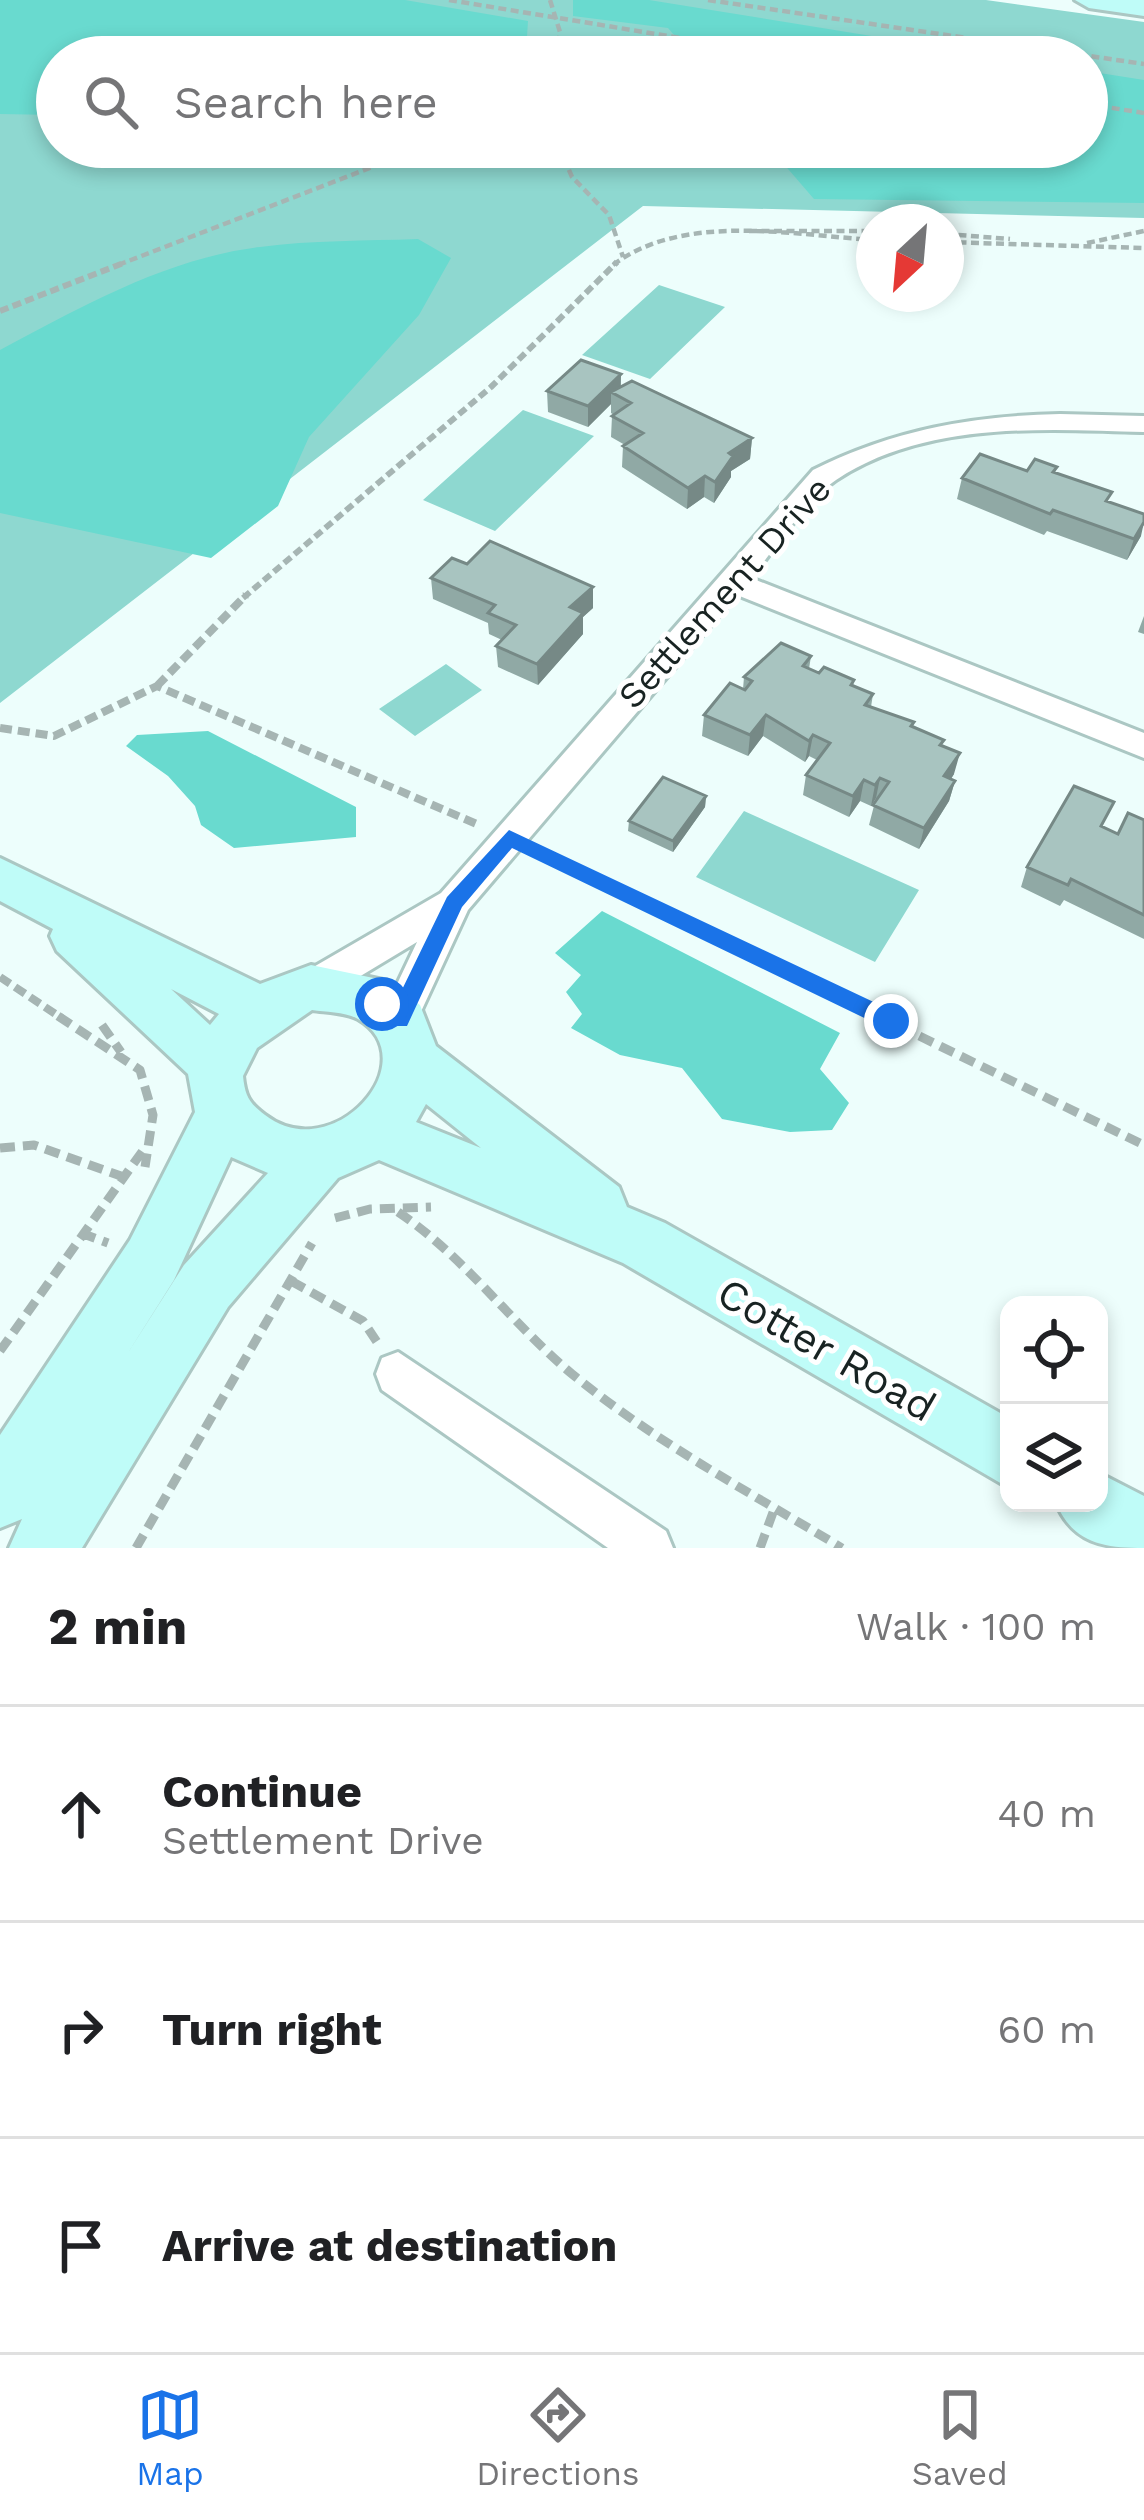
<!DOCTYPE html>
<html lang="en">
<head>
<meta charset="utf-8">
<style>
	body { margin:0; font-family:"Work Sans",sans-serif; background:#f6f6f6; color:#202124 }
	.controls { position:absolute; right:36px; bottom:36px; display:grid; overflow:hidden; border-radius:24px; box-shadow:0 6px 18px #0003 }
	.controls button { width:108px; height:108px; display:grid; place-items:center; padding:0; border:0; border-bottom:3px solid #e0e0e0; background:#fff; color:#202124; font:60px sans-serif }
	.compass { position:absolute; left:856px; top:204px; width:108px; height:108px; border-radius:50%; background:#fff; box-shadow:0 6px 18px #0003; rotate:206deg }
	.stop { position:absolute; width:36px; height:36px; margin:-27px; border:9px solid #1a73e8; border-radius:50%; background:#fff }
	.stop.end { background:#1a73e8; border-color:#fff; box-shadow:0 3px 12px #0008 }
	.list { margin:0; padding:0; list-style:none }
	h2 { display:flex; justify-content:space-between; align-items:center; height:156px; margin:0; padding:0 48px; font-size:51px }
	h2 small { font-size:39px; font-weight:400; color:#757577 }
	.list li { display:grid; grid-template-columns:78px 1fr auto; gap:36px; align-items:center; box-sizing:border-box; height:216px; padding:0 48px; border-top:3px solid #e0e0e0 }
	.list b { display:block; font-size:45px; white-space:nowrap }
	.list p { margin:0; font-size:39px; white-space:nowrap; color:#757577 }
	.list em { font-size:39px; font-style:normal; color:#757577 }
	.icon { flex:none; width:66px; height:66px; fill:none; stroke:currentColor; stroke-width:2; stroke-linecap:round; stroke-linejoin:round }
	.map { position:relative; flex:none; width:1144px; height:1548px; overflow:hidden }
	.search { position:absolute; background:#fff; box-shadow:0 6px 18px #0003; left:36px; right:36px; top:36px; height:132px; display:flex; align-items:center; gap:30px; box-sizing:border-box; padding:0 42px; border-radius:66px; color:#757577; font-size:45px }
	.sheet { height:804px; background:#fff }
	nav { display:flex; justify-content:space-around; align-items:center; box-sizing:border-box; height:168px; border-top:3px solid #e0e0e0; background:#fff; font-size:33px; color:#757577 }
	nav a { display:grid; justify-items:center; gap:6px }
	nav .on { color:#1a73e8 }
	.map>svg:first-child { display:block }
	.green { fill:#8ed8d0; fill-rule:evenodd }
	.forest { fill:#69dacf }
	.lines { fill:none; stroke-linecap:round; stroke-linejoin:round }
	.street-casing { stroke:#abc7c3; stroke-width:6 }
	.secondary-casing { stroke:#abc7c3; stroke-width:6 }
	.path-far3 { stroke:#a6b5b3; stroke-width:4.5; stroke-dasharray:8 4.5; stroke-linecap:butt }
	.path-far2 { stroke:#a6b5b3; stroke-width:6; stroke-dasharray:9 4.5; stroke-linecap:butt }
	.path-far1 { stroke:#a6b5b3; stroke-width:8; stroke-dasharray:12 6; stroke-linecap:butt }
	.path { stroke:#a6b5b3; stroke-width:9; stroke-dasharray:15 8; stroke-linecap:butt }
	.street { fill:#fff; fill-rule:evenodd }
	.secondary { fill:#bffcf8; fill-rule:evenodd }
	.wall { fill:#90a9a5 }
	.shaded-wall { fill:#768986 }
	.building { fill:#a8c4c0; stroke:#768986; stroke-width:3 }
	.route { fill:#1a73e8 }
	.labels { text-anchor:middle; stroke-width:10; stroke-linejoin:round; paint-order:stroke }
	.street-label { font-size:36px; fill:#182322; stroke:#fff }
	.near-street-label { font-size:42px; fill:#182322; stroke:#fff }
</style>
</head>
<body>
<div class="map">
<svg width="1144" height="1548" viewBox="0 0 1144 1548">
	<rect width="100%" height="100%" fill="#edfefc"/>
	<path class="green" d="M0,0H986L1144,22V218L643,206L0,703ZM57,57H1087V147H57Z
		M659,285L725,307L650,379L582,355Z
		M523,410L594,436L495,531L423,500Z
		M446,664L482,690L415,736L379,709Z
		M744,811L919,890L875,962L696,877Z"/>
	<path class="forest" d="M0,0H405L528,21L526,52L479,57L348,39L264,57H57V115L0,114Z
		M573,0H649L1001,57H693L668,28L573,16Z
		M1087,71L1144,80V203L814,199L769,147H1087Z
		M418,239L451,258L419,315L309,437L278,506L211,558L0,513V350C81,307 167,258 260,247C312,240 366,241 418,239Z
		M208,731L356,807V837L234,848L201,825L195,806L168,776L126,746L137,735Z
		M602,911L840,1033L820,1069L849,1103L832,1130L790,1132L722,1119L682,1068L620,1055L571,1028L582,1014L566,992L581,975L555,953Z"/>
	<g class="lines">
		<g class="street-casing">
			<path id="street" d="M1060,414L1144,416V432C1043,429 925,421 836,480C804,502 776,548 751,578L1144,733V758L737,595L468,910L412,1031L399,1036L386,1031L380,1020L417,942L324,998L311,1002L298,998L293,987L298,976L441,893L813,470C893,430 971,416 1060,414Z
				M398,1352L666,1531L673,1548H608L382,1390L376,1374L382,1358Z"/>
		</g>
		<g class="secondary-casing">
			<path id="secondary" d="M1075,0H1144V16L1089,8Z
				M0,858L260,984L311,965L388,981L420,1005L436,1046L619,1187L627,1207L665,1223L1009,1418V1488L623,1263L379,1160L338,1178L228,1307L82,1548H9L22,1519L0,1528V1435L130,1240L195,1112L188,1074L57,951L50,936L53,929L0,901ZM171,989L219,1014L210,1025ZM312,1010C326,1012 346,1012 358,1019C428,1060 334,1168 265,1115C249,1103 245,1096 243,1076L257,1048ZM426,1104L481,1148L416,1122ZM231,1157L268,1173L184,1265L124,1359L174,1280Z
				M1099,1473L1144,1496V1548C1103,1548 1073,1543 1056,1503H1099Z"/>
		</g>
		<path class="path-far3" d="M449,0L796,57
			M550,0L560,32L556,57
			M708,0L1144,64
			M635,57L685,42
			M1087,104L1144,113
			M559,147L572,177L609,215L623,257
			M749,231H874
			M946,234L1010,239
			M946,242L1144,248
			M1087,243L1144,231
			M118,265L424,147
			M613,265C683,212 793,235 874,240"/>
		<path class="path-far2" d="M0,311L126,262
			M243,598L491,387L617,262"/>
		<path class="path-far1" d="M157,686L246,595
			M0,728L54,736L157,686L479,825
			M542,853L884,1019
			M0,977L63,1019"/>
		<path class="path" d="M58,1016L140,1070L153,1115L145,1167
			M878,1016L1144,1145
			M102,1025L121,1052
			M0,1148L34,1145L121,1176
			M398,1212C465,1257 511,1323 572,1374C655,1442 751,1493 842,1548
			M335,1218L370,1209L431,1207
			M81,1233L108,1243
			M291,1281L363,1321L377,1342
			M0,1351L144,1149
			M136,1548L312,1243
			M760,1548L775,1507"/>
		<use href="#street" class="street"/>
		<use href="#secondary" class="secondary"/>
	</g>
	<path class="wall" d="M621,374V387L752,438L750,459L731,471V477L714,503L704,497L687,509L622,467L623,446L625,445L611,437L612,416L614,415L611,413V404L588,427L548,412L547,391Z
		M1057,467L1055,473L1109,502L1141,536L1127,560L1047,531L1044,535L957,499L962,478Z
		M467,564L593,587V608L583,617V634L538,685L498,667L496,646L502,640L489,634L488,623L433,599L431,578Z
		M1144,616V634L1138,632Z
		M811,656L809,669L819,673L854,680L853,686L873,694L871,707L914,722L913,727L944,740L942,745L954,774L951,779L955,781L949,801L919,849L869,825L876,798L871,806L860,801L849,817L803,795L806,775L817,760L809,756L805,762L763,736L748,756L702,736L704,715L743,689L744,677Z
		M706,796L705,807L673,852L628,831L629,821Z
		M1144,820V939L1064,900L1060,906L1021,887L1027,867L1104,827L1118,834Z"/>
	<path class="shaded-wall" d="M621,374L620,395L611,392V404L588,427V406Z
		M752,438L750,459L731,471V477L714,503L715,482L729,453Z
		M705,476L704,497L687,509L688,488Z
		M1144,522L1141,536L1127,560L1134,539Z
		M593,587V608L583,617V634L538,685L537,664L570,607Z
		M766,715L763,736L748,756L750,735Z
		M813,735L809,756L805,762L809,741Z
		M960,753L954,774L939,797L944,776Z
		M880,778L876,798L871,806L875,785Z
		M864,780L860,801L849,817L853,796Z
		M955,781L949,801L919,849L924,828Z
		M706,796L705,807L673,852V841Z"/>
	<path class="building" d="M581,360L621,374L588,406L547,391Z
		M632,381L752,438L729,453L733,456L715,482L705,476L688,488L623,446L643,433L612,416L631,403L611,392Z
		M980,454L1027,471L1035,459L1057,467L1053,472L1112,492L1106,501L1144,514V522L1134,539L1053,510L1050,514L962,478Z
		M490,541L593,587L570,607L583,613L537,664L496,646L516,625L488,613L495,605L431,578L452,558L467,564Z
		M781,643L811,656L803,666L819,673L824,667L854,680L851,685L873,694L865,705L914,722L911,726L944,740L940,745L960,753L944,776L955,781L924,828L873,805L889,782L880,778L875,785L864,780L853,796L806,775L830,743L813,735L809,741L766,715L750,735L704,715L730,683L745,690L752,681L744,677Z
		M663,777L706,796L673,841L629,821Z
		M1074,786L1114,802L1101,826L1118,834L1128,813L1144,820V915L1071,879L1068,885L1027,867Z"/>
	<path class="route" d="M509,830L899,1014V1027H883L512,848L462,907L407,1026H391L375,1010V997L382,994L396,1002L447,897Z"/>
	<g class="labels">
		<g class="street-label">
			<text transform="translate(724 592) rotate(-48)" y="13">Settlement Drive</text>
		</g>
		<g class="near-street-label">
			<text transform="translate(827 1349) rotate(30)" y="15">Cotter Road</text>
		</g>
	</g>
</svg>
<div class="controls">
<button><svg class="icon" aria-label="locate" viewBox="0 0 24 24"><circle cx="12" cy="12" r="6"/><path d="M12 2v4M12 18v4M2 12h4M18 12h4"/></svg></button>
<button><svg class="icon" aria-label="layers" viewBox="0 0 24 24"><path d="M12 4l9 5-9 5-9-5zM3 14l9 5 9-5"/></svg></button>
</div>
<svg class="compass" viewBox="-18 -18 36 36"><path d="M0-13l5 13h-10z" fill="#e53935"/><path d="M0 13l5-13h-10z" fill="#757577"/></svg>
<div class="stop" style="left:382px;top:1004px"></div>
<div class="stop end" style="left:891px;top:1021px"></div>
<div class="search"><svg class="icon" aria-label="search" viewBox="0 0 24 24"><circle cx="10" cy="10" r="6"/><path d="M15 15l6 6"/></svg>Search here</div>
</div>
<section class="sheet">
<h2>2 min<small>Walk · 100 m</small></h2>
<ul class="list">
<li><svg class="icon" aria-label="ahead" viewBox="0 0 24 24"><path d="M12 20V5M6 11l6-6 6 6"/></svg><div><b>Continue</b><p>Settlement Drive</p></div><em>40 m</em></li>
<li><svg class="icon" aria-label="right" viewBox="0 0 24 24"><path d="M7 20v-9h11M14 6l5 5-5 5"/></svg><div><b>Turn right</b></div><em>60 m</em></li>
<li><svg class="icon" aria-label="arrive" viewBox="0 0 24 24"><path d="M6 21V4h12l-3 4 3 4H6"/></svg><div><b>Arrive at destination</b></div></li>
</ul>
</section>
<nav>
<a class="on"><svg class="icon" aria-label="map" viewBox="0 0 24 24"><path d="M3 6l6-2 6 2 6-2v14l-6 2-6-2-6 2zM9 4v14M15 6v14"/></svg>Map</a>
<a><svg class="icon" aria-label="directions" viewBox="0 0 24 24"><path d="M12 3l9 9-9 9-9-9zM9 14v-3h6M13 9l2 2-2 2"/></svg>Directions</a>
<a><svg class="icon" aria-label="saved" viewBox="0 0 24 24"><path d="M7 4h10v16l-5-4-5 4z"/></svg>Saved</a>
</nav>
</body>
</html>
